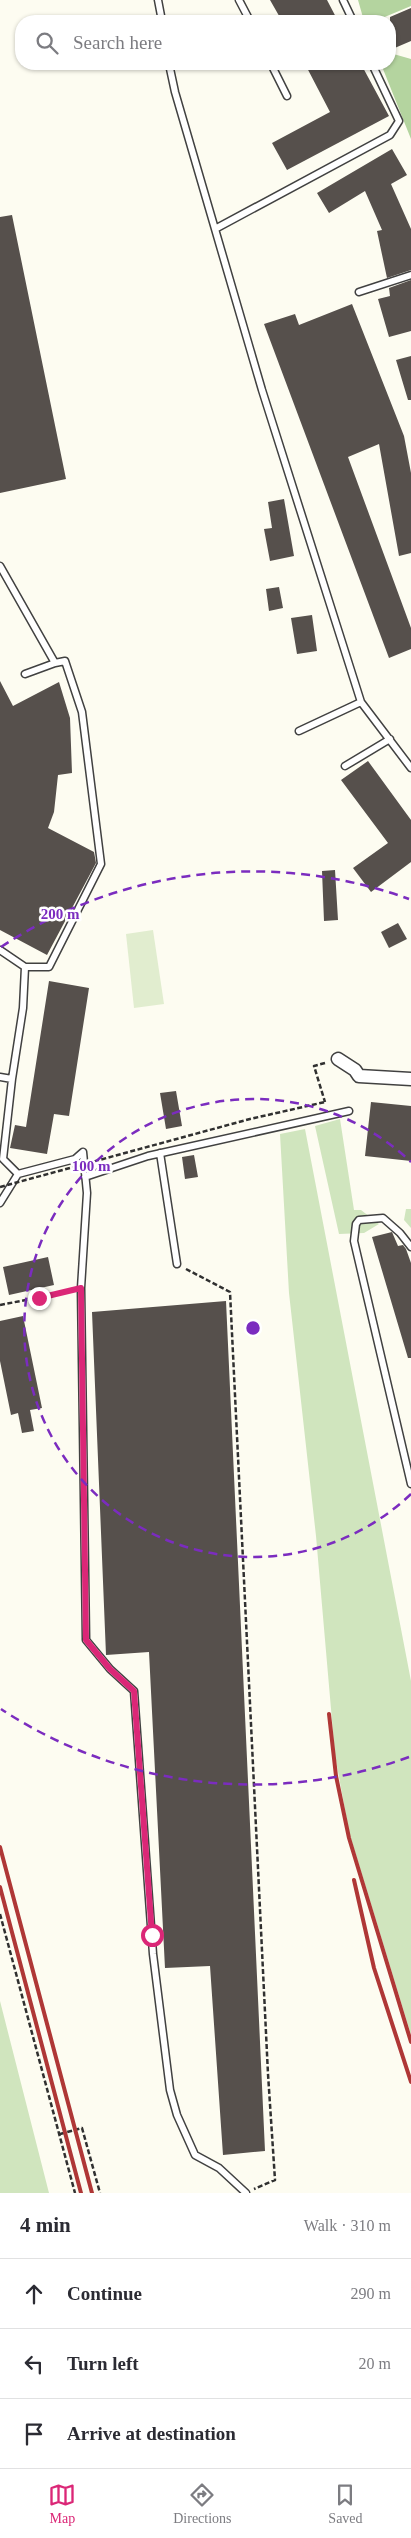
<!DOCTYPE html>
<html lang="en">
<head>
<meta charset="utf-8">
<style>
	body { margin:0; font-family:Georgia,serif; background:#f2f2f3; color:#2b2b33 }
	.stop { position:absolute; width:15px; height:15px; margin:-11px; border:4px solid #db2777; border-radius:50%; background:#fff }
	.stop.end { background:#db2777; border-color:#fff; box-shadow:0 1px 5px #0008 }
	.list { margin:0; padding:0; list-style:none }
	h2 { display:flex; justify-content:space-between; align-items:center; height:65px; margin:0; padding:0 20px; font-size:21px }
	h2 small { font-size:16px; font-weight:400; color:#7c7c81 }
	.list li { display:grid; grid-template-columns:32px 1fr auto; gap:15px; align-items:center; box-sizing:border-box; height:70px; padding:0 20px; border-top:1px solid #e1e1e2 }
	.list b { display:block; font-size:19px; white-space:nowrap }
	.list em { font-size:16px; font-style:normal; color:#7c7c81 }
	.icon { flex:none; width:28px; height:28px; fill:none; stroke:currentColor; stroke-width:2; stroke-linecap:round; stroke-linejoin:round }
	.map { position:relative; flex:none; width:411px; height:2193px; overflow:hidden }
	.search { position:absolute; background:#fff; box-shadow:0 1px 4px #0004; left:15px; right:15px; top:15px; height:55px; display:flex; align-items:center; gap:12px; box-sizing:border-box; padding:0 18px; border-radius:20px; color:#7c7c81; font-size:19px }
	.sheet { height:275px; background:#fff }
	nav { display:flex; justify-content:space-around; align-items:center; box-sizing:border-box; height:70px; border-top:1px solid #e1e1e2; background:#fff; font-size:14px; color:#7c7c81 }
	nav a { display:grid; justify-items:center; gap:2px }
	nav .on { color:#db2777 }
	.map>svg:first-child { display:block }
	.green { fill:#d0e5be }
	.forest { fill:#b4d49f }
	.pitch { fill:#e1edcf }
	.building { fill:#56504c }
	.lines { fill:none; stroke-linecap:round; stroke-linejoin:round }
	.lane-casing { stroke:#414141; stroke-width:9 }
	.street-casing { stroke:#414141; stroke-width:15 }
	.path { stroke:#303030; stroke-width:2.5; stroke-dasharray:5 2.5; stroke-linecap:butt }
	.lane { stroke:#fff; stroke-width:6 }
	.street { stroke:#fff; stroke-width:12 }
	.rail { stroke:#af3736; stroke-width:4 }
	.path-bridge { stroke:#303030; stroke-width:2.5; stroke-dasharray:5 2.5; stroke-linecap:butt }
	.route { stroke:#db2777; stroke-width:6 }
	.ring { fill:none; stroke:#7b2cbf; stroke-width:2.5; stroke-dasharray:9 6 }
	.centre { fill:#7b2cbf; stroke:#fff; stroke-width:2.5 }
	.ring-label { font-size:15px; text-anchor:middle; font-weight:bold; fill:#7b2cbf; stroke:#fff; stroke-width:5; stroke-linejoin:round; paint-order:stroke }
</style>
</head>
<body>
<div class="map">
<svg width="411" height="2193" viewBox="0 0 411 2193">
	<rect width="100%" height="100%" fill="#fdfcf1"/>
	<path class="green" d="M340,1119L354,1210H361L379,1224L364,1233L339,1234L315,1126Z
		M305,1129L411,1681V2035L349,1832L335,1755L316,1536L289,1293L280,1134Z
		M406,1209H411V1228L404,1220Z
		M0,2001L49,2193H0Z"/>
	<path class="forest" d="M358,0H411V6L375,21H364Z
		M390,53L411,59V139L381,64H390Z"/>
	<path class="pitch" d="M153,930L164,1004L134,1008L126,934Z"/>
	<path class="building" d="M270,0H327L338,21H282Z
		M411,8V41L390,50V17Z
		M305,64H361L389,116L287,170L272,143L330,112Z
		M392,149L407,175L391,184L411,229V270L387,278L377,231L382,230L365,191L329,213L317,193Z
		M12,215L66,479L0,493V217Z
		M411,280V331L389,337L378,299L390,296L389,288Z
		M352,304L404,436L411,473V553L399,556L379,444L348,457L411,628V649L389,658L264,324L295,314L299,325Z
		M411,356V400H408L396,360Z
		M284,499L294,556L270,561L264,529L272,528L268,502Z
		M279,587L283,608L269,611L266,589Z
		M312,615L317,651L297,654L291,618Z
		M0,681L13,706L59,682L70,718L72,773L58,775L54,812L48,828L94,852L96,863L47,955L0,930Z
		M368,761L411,820V862L371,892L353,868L388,843L341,780Z
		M335,870L338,920L324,921L322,871Z
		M398,923L407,939L389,948L381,932Z
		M49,981L89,988L69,1116L54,1114L47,1154L10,1148L15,1125L26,1127Z
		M176,1091L182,1126L166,1129L160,1093Z
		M371,1102L411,1106V1161L365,1156Z
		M194,1155L198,1177L185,1179L182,1157Z
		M392,1232L398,1246L403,1245L406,1249L411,1263V1358H408L372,1237Z
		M48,1257L54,1285L9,1295L3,1267Z
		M226,1301L265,2151L223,2155L210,1966L165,1968L149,1652L106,1655L92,1312Z
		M23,1316L42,1408L30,1410L34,1431L22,1433L18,1413L11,1415L0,1361V1321Z"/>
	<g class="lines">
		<g class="lane-casing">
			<path id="lane" d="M158,0L162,21
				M239,0L250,21
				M343,0L353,21
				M169,64L175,92L215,229
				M271,64L287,96
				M359,292L411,275
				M0,566L55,663
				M361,702L262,390L215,229L390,135L399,121L372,64
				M299,731L361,702L411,768
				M345,766L390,739
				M0,950L25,967L23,1008L12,1079
				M25,967H49L101,864L82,712L65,661L55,663L25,674
				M0,1077L12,1079L3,1159L18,1174L75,1159L83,1152L87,1193L81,1288L86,1640L110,1669L134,1691L153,1954L170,2090L177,2115L195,2155L219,2168L246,2193
				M160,1153L177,1264
				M85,1177L148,1156L349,1111
				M0,1203L18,1174
				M411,1247L400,1233L383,1218L359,1220L356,1224L354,1241L411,1484"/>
		</g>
		<g class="street-casing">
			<path id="street" d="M338,1059L355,1070L359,1076L411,1079"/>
		</g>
		<path class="path" d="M325,1063L314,1066L325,1102
			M186,1269L230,1292L268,2074L275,2180L254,2189
			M0,1305L72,1291
			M0,1914L75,2193
			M60,2134L82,2128L100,2193"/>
		<use href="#lane" class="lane"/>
		<use href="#street" class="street"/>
		<path class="rail" d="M329,1714L336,1776L349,1838L411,2042
			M0,1847L92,2193
			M354,1880L374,1968L411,2082
			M0,1887L81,2193"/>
		<path class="path-bridge" d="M0,1187L250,1119L325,1102"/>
	</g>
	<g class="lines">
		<path class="route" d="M39,1298L81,1288L86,1640L110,1669L134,1691L152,1935"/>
	</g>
	<g class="ring">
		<path d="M411 1494A229 229 0 1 1 411 1162"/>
		<path d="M409 1757A457 457 0 0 1 1 1709M1 947A457 457 0 0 1 409 899"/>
	</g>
	<circle cx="253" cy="1328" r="8" class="centre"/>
	<g class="ring-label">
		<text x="60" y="919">200 m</text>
		<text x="91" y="1171">100 m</text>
	</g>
</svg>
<div class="stop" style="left:152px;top:1935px"></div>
<div class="stop end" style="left:39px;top:1298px"></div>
<div class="search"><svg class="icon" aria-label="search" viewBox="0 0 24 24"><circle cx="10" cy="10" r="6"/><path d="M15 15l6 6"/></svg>Search here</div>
</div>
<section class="sheet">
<h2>4 min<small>Walk · 310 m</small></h2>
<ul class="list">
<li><svg class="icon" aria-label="ahead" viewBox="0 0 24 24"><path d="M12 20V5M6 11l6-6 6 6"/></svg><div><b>Continue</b></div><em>290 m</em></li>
<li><svg class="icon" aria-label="left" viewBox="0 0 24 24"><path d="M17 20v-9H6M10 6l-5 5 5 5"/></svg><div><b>Turn left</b></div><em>20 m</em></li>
<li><svg class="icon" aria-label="arrive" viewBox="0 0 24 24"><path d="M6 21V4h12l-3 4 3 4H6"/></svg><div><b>Arrive at destination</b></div></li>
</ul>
</section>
<nav>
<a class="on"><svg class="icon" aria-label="map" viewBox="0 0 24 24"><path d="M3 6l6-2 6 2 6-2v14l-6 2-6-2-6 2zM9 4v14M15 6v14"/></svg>Map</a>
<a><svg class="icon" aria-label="directions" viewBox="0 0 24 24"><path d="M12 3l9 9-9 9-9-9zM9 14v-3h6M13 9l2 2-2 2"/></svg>Directions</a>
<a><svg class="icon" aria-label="saved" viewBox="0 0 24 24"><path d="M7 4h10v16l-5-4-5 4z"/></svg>Saved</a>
</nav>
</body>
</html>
